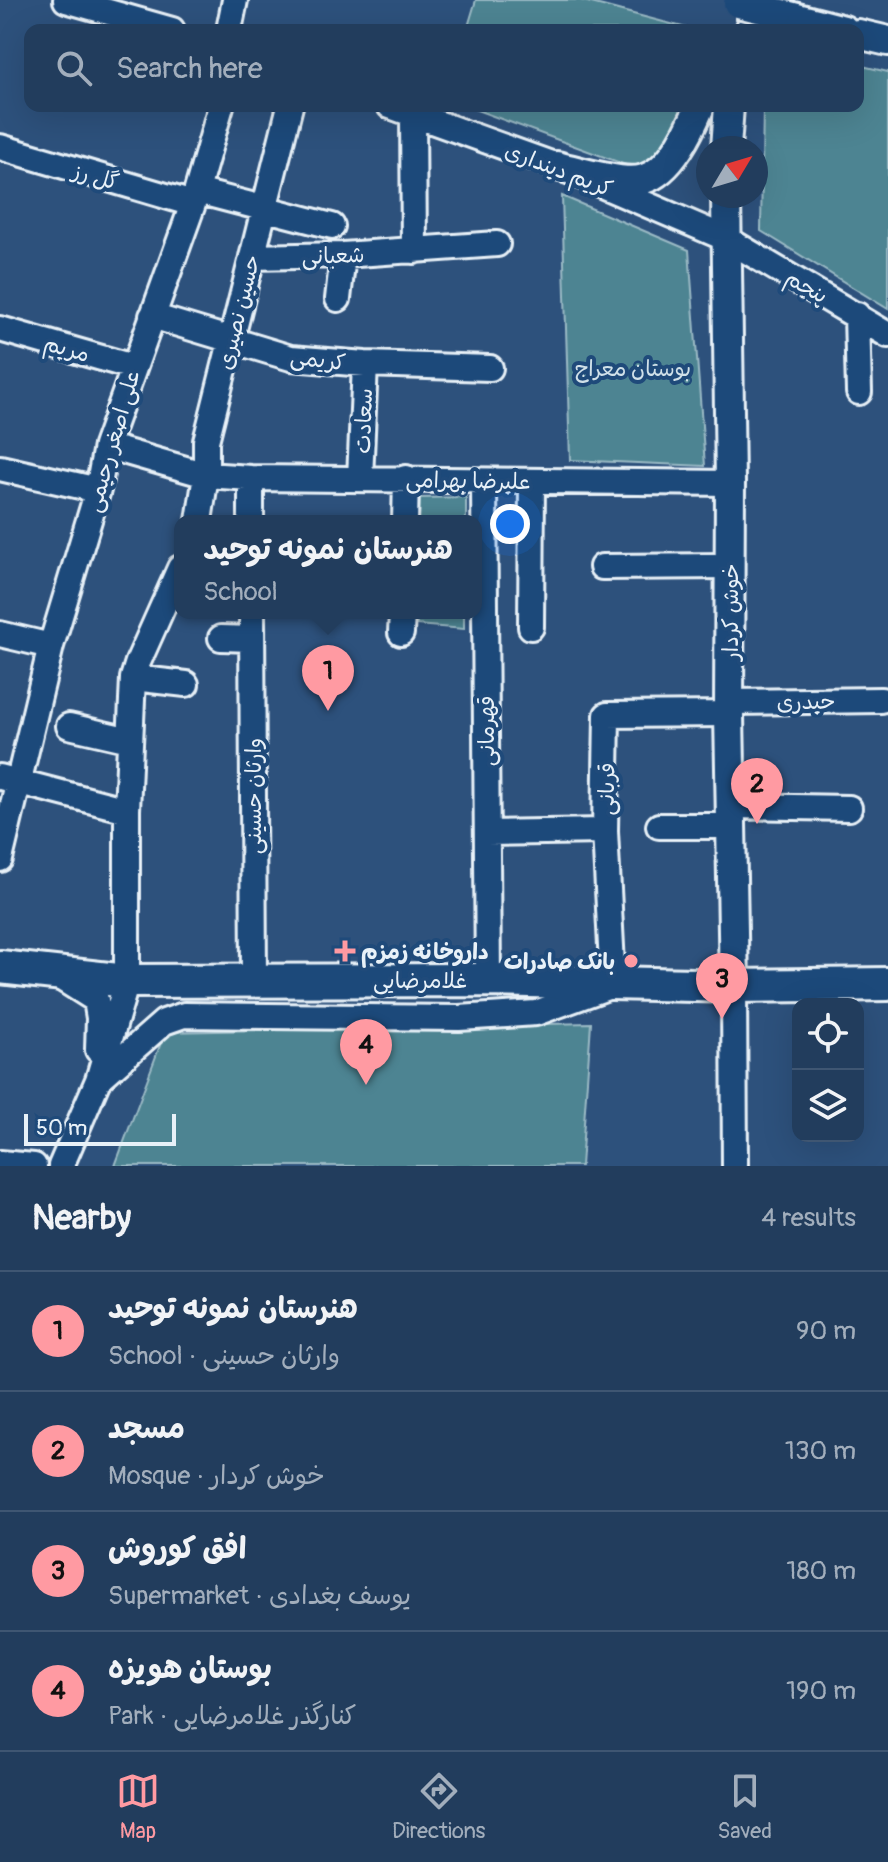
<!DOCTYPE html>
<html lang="en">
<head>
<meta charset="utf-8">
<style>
	body { margin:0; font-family:Pangolin,"Playpen Sans Arabic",sans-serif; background:#2e4866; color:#f1f3f6 }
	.controls { position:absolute; right:24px; bottom:24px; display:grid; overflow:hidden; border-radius:16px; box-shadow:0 8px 32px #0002 }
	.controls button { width:72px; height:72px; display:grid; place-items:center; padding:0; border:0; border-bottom:2px solid #3f5672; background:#223d5d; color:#f1f3f6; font:40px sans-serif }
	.compass { position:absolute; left:696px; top:136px; width:72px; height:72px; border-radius:50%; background:#223d5d; box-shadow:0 8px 32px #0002; rotate:52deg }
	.scale { position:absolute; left:24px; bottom:20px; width:152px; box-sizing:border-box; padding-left:8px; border:4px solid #e8f1f8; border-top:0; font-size:22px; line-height:28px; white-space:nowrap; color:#e8f1f8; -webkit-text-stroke:6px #1f4a7a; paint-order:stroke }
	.you { position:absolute; left:510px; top:524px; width:28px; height:28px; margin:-20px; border:6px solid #fff; border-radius:50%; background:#1a73e8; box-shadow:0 0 0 12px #1a73e833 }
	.badge { display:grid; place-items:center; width:52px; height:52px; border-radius:50%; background:#ff9aa2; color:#111; font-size:26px; font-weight:700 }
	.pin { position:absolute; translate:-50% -66px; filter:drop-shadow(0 2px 4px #0008) }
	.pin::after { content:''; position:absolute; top:42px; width:28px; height:24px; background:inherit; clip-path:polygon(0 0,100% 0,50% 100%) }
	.popup { position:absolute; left:174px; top:515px; width:308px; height:104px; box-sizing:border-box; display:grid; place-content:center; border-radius:16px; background:#223d5d; filter:drop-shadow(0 2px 6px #0005); font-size:26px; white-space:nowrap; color:#a2aebc }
	.popup b { font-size:30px; color:#f1f3f6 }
	.popup::after { content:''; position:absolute; left:50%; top:100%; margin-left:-16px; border:16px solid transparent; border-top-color:#223d5d }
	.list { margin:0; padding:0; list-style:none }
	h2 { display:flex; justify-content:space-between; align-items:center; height:104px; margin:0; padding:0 32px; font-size:34px }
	h2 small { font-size:26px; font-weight:400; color:#a2aebc }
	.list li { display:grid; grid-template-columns:52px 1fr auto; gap:24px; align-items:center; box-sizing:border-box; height:120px; padding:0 32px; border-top:2px solid #3f5672 }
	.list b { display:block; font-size:30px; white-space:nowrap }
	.list p { margin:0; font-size:26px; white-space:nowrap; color:#a2aebc }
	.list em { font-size:26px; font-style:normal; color:#a2aebc }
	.icon { flex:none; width:44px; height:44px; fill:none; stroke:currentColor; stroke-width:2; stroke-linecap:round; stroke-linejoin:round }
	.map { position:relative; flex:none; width:888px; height:1166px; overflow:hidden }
	.search { position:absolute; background:#223d5d; box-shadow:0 8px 32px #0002; left:24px; right:24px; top:24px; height:88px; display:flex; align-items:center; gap:20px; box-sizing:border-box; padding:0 28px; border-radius:16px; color:#a2aebc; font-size:30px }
	.sheet { height:584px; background:#223d5d }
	nav { display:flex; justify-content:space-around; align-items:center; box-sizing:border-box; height:112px; border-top:2px solid #3f5672; background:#223d5d; font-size:22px; color:#a2aebc }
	nav a { display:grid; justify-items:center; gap:4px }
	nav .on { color:#ff9aa2 }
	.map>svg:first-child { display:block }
	.green { fill:#4e8492; stroke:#9bbac5; stroke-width:2 }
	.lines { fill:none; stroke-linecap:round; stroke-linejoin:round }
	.minor-casing { stroke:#e8f1f8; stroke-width:30 }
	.tertiary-casing { stroke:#e8f1f8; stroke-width:34 }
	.secondary-casing { stroke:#e8f1f8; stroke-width:38 }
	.minor { stroke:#1f4a7a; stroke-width:24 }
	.tertiary { stroke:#1f4a7a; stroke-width:28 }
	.secondary { stroke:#1f4a7a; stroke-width:32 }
	.tertiary-bridge-casing { stroke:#e8f1f8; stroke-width:34; stroke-linecap:butt }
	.tertiary-bridge { stroke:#1f4a7a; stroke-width:28 }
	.poi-dot { fill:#ff9aa2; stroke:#1f4a7a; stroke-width:3 }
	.labels { text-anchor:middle; stroke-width:8; stroke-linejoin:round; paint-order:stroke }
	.street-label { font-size:22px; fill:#e8f1f8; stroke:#1f4a7a }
	.park-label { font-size:22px; fill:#d1e1e9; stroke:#1f4a7a }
	.poi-label { font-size:22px; font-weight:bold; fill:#e8f1f8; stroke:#1f4a7a; text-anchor:start }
</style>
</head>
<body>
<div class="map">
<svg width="888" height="1166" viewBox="0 0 888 1166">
	<rect width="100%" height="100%" fill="#2d517c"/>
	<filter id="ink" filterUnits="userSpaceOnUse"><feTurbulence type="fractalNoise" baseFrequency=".0125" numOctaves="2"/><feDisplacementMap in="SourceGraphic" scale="16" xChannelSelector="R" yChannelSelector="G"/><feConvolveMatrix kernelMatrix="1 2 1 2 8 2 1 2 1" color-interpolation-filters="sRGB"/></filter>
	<g filter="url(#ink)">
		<path class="green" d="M476,0H580L694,30H467Z
			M858,65L888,72V309L761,231L763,106H858Z
			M466,106H692L662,154L634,168Z
			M562,196L689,250L705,466L570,460Z
			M466,497V521H419L420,498Z
			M417,613H464V629L417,625Z
			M591,1023L581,1166H115L165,1032Z"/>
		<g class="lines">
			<g class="minor-casing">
				<path id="minor" d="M66,0L172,30
					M229,30L235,0
					M390,106L557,166L725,238L888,335
					M413,115L414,251
					M0,147L193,204
					M197,191L332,226
					M252,257L343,255L497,244
					M338,299L343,255
					M857,315L859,392
					M152,316L291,358L365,364L490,368
					M0,329L133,367
					M106,446L206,475L251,478L730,483
					M0,468L98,490
					M251,478V521
					M360,479L365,364
					M484,482L488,980
					M199,521L206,475V441L290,106
					M405,521L406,478
					M602,567L730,566
					M252,613L254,980
					M531,627L532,482
					M401,633L402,613
					M0,634L51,646
					M221,638L252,639
					M133,678L186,684
					M730,702L881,700
					M69,726L130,740
					M0,777L127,810
					M732,806L849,808
					M659,826H732
					M487,833L605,831
					M0,859L51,646L98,490L106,446L193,204L221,106
					M58,976L96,1000L99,1018L98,1050
					M734,986L735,1166
					M98,1080L164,1022L184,1015L459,1018L536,1013L613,985L605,831L607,715L729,714
					M0,1163L34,1166
					M61,1166L98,1080L127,981V810L133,678L138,662L180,568"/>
			</g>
			<g class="tertiary-casing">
				<path id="tertiary" d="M778,13L844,30
					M750,30L764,0
					M858,34L888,41
					M726,148L729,106
					M557,166C578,171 624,186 644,179C671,171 690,130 700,106
					M726,196L730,483L729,714L734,986"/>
			</g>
			<g class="secondary-casing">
				<path id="secondary" d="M0,967L127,981L488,980L734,986L888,984"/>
			</g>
			<use href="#minor" class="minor"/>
			<use href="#tertiary" class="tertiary"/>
			<use href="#secondary" class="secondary"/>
			<g class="tertiary-bridge-casing">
				<path id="tertiary-bridge" d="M738,3L778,13"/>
			</g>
			<use href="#tertiary-bridge" class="tertiary-bridge"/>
		</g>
	</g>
	<g class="poi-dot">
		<path d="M341 939h8v8h8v8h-8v8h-8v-8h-8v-8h8z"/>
		<circle cx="631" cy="961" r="8"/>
	</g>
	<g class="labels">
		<g class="street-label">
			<text transform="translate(559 169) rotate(21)" y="8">کریم دینداری</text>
			<text transform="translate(96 176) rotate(16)" y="8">گل رز</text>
			<text transform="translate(333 255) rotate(-2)" y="8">شعبانی</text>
			<text transform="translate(807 286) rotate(30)" y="8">پنجم</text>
			<text transform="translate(238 312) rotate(-76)" y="8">حسین نصیری</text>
			<text transform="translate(67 348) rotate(16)" y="8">مریم</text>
			<text transform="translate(318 359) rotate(7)" y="8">کریمی</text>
			<text transform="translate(363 421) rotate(-88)" y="8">سعادت</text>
			<text transform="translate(112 441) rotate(-74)" y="8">علی اصغر رحیمی</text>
			<text transform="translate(468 480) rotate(1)" y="8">علیرضا بهرامی</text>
			<text transform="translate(730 612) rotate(-90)" y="8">خوش کردار</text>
			<text transform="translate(806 701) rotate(-1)" y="8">حیدری</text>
			<text transform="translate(486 731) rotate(-90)" y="8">قهرمانی</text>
			<text transform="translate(606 789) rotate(-89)" y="8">قربانی</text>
			<text transform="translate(253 796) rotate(-90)" y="8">وارثان حسینی</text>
			<text x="420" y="988">غلامرضایی</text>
		</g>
		<g class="park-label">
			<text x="633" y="376">بوستان معراج</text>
		</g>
		<g class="poi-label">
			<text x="361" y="959">داروخانه زمزم</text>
			<text x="615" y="969" text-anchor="end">بانک صادرات</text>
		</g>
	</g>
</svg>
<div class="controls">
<button><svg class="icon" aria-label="locate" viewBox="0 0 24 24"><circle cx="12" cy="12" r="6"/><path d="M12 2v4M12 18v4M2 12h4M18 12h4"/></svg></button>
<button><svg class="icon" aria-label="layers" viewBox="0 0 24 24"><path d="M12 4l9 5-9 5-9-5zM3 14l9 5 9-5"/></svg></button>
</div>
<svg class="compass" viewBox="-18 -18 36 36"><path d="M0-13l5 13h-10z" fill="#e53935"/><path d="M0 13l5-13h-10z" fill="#a2aebc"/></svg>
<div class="scale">50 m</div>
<div class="you"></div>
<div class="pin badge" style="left:328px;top:711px">1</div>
<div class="popup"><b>هنرستان نمونه توحید</b>School</div>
<div class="pin badge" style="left:757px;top:824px">2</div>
<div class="pin badge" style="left:722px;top:1019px">3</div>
<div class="pin badge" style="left:366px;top:1085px">4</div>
<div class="search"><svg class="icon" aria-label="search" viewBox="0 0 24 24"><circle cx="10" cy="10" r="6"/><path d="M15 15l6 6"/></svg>Search here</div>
</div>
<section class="sheet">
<h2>Nearby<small>4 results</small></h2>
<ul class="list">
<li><span class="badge">1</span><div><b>هنرستان نمونه توحید</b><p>School · وارثان حسینی</p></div><em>90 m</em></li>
<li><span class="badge">2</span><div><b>مسجد</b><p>Mosque · خوش کردار</p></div><em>130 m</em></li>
<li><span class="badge">3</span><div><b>افق کوروش</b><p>Supermarket · یوسف بغدادی</p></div><em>180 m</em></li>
<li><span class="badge">4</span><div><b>بوستان هویزه</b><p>Park · کنارگذر غلامرضایی</p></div><em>190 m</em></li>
</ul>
</section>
<nav>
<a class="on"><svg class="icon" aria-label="map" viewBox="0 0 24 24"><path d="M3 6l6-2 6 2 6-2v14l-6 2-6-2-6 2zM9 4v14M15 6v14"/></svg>Map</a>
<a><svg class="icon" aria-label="directions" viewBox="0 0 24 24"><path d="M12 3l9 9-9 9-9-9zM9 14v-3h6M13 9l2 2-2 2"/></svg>Directions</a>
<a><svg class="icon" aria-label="saved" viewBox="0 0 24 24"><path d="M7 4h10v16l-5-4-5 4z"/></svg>Saved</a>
</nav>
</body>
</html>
